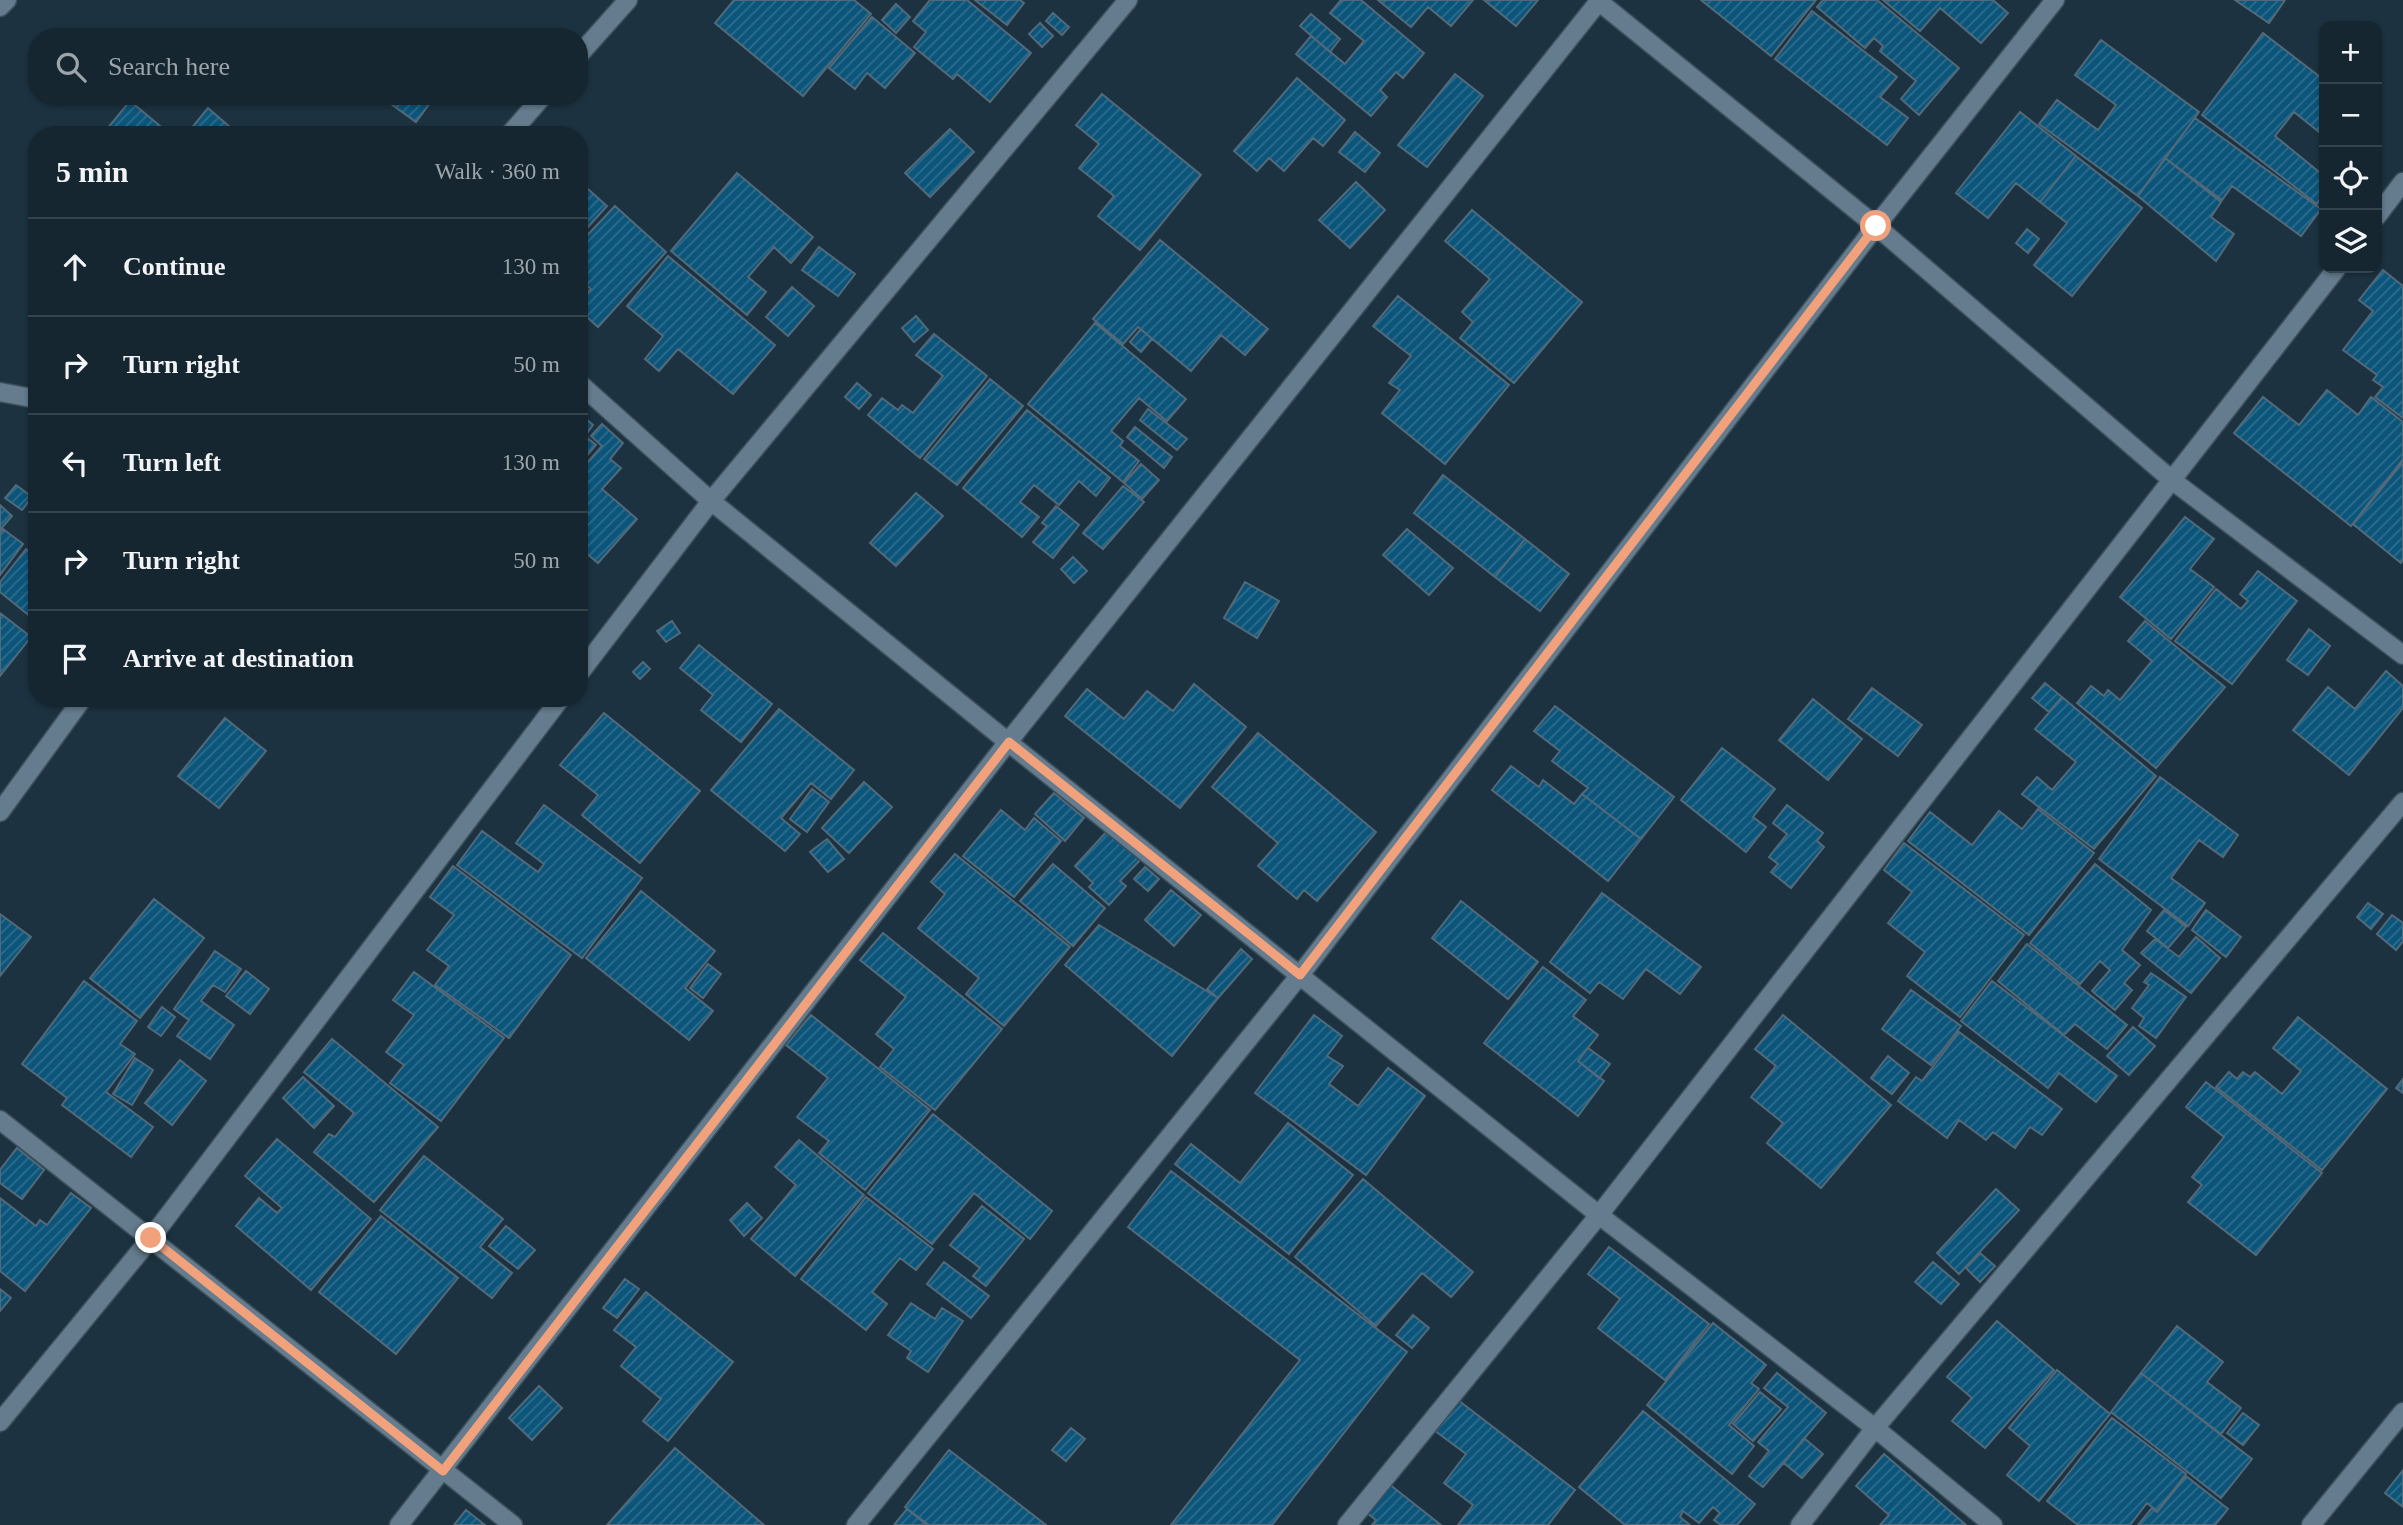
<!DOCTYPE html>
<html lang="en">
<head>
<meta charset="utf-8">
<style>
	body { margin:0; font-family:Georgia,serif; background:#22323c; color:#f1f3f6 }
	.controls { position:absolute; right:21px; top:21px; display:grid; overflow:hidden; border-radius:14px; box-shadow:0 2px 5px #0004 }
	.controls button { width:63px; height:63px; display:grid; place-items:center; padding:0; border:0; border-bottom:2px solid #34434c; background:#152630; color:#f1f3f6; font:35px sans-serif }
	.stop { position:absolute; width:21px; height:21px; margin:-16px; border:5px solid #f1a17c; border-radius:50%; background:#fff }
	.stop.end { background:#f1a17c; border-color:#fff; box-shadow:0 2px 7px #0008 }
	.list { margin:0; padding:0; list-style:none }
	h2 { display:flex; justify-content:space-between; align-items:center; height:91px; margin:0; padding:0 28px; font-size:30px }
	h2 small { font-size:23px; font-weight:400; color:#9da5ab }
	.list li { display:grid; grid-template-columns:46px 1fr auto; gap:21px; align-items:center; box-sizing:border-box; height:98px; padding:0 28px; border-top:2px solid #34434c }
	.list b { display:block; font-size:26px; white-space:nowrap }
	.list em { font-size:23px; font-style:normal; color:#9da5ab }
	.icon { flex:none; width:38px; height:38px; fill:none; stroke:currentColor; stroke-width:2; stroke-linecap:round; stroke-linejoin:round }
	.map { position:relative; flex:none; width:2403px; height:1525px; overflow:hidden }
	.search { position:absolute; background:#152630; box-shadow:0 2px 5px #0004; left:28px; top:28px; width:560px; height:77px; display:flex; align-items:center; gap:18px; box-sizing:border-box; padding:0 24px; border-radius:28px; color:#9da5ab; font-size:26px }
	.panel { position:absolute; background:#152630; box-shadow:0 2px 5px #0004; left:28px; top:126px; width:560px; height:581px; border-radius:28px }
	.map>svg:first-child { display:block }
	.building { fill:url(#building-hatch); stroke:#516979; stroke-width:2 }
	.lines { fill:none; stroke-linecap:round; stroke-linejoin:round }
	.minor-casing { stroke:#3c4f5b; stroke-width:21 }
	.minor { stroke:#647c8d; stroke-width:18 }
	.route { stroke:#f1a17c; stroke-width:9 }
</style>
</head>
<body>
<div class="map">
<svg width="2403" height="1525" viewBox="0 0 2403 1525">
	<defs>
		<pattern id="building-hatch" width="6" height="6" patternUnits="userSpaceOnUse" patternTransform="scale(1.75)"><rect width="6" height="6" fill="#0b547a"/><path d="M-1 1l2-2M0 6l6-6M5 7l2-2" fill="none" stroke="#2e6d8d"/></pattern>
	</defs>
	<rect width="100%" height="100%" fill="#1c3240"/>
	<path class="building" d="M734,0H854L871,14L803,96L715,23Z
		M930,0H967L1031,53L990,102L957,74L953,79L914,47L926,32L913,21Z
		M975,0H1020L1024,3L1007,25Z
		M1341,0H1361L1424,53L1403,78L1396,72L1380,90L1387,97L1371,116L1296,54L1311,36L1345,64L1364,41L1330,13Z
		M1378,0H1473L1451,26L1428,7L1411,27Z
		M1484,0H1538L1516,26Z
		M1701,0H1816L1771,56Z
		M1823,0H1877L1959,68L1919,115L1901,99L1916,81L1880,51L1883,46L1874,38L1865,48L1817,7Z
		M1883,0H1993L2008,13L1981,43L1940,8L1920,31Z
		M2235,0H2285L2269,23Z
		M896,4L910,17L896,33L882,20Z
		M1812,11L1897,77L1880,97L1908,118L1887,145L1775,59Z
		M1053,13L1069,27L1062,35L1046,21Z
		M1311,14L1340,39L1330,52L1300,26Z
		M872,17L915,53L885,88L867,73L855,89L829,68Z
		M1040,23L1053,36L1042,47L1029,34Z
		M2263,33L2324,80V136L2294,112L2275,136L2324,176V194L2317,204L2202,115Z
		M2101,40L2199,112L2138,196L2039,124L2057,100L2098,130L2116,105L2075,75Z
		M1455,74L1483,96L1427,167L1398,145Z
		M1297,78L1345,120L1323,146L1313,138L1284,171L1269,158L1257,171L1234,151Z
		M1102,94L1201,175L1140,250L1098,216L1114,196L1079,168L1099,144L1076,125Z
		M380,96H435L416,122Z
		M130,101L171,135H102Z
		M208,108L239,135H186Z
		M2020,112L2076,156L2040,202L2016,183L1988,218L1956,193Z
		M2195,118L2321,209L2301,236L2232,186L2222,200L2165,158Z
		M950,129L974,152L930,197L905,173Z
		M1355,132L1380,153L1365,172L1339,152Z
		M2076,156L2142,208L2072,296L2034,265L2067,223L2040,202Z
		M2165,158L2221,202L2211,217L2234,234L2216,261L2138,196Z
		M737,173L813,237L791,263L774,247L748,277L766,292L747,315L671,251Z
		M579,181L607,206L579,237Z
		M1356,182L1385,210L1350,248L1319,220Z
		M615,206L666,252L598,327L579,310V301L591,289L579,279V244Z
		M1472,210L1582,302L1514,383L1460,338L1473,322L1462,312L1490,279L1445,241Z
		M2027,229L2039,239L2028,253L2016,243Z
		M1160,240L1268,329L1245,355L1221,335L1191,371L1138,327L1123,344L1093,319Z
		M819,247L855,274L838,296L802,270Z
		M668,256L775,345L733,394L678,349L659,371L645,359L663,336L627,306Z
		M2383,270L2403,286V418L2375,397L2383,387L2373,380L2377,375L2343,350L2373,311L2359,300Z
		M792,287L814,306L788,336L766,317Z
		M1398,296L1509,385L1445,464L1382,413L1400,390L1389,383L1411,356L1373,326Z
		M916,316L928,330L914,342L902,328Z
		M1095,323L1186,399L1167,421L1139,398L1111,431L1123,441L1120,446L1139,461L1123,482L1028,404Z
		M1141,329L1152,339L1141,352L1130,342Z
		M934,334L987,376L920,458L868,415L882,398L898,410L902,405L913,413L943,376L916,355Z
		M990,379L1023,406L957,485L924,459Z
		M857,383L871,395L859,409L845,397Z
		M2327,390L2358,415L2371,397L2403,422V459L2351,526L2234,433L2263,397L2299,425Z
		M1148,409L1187,439L1177,450L1140,420Z
		M1027,410L1110,478L1096,496L1079,481L1059,505L1034,485L1020,502L1039,517L1022,537L963,488Z
		M579,413L593,425L585,436L596,445L579,465Z
		M602,424L623,443L610,459L621,468L602,489L637,519L598,563L579,547V472L602,446L591,436Z
		M1135,427L1172,457L1164,468L1127,437Z
		M2403,462V560L2401,563L2353,524Z
		M1141,464L1159,480L1142,499L1124,483Z
		M1443,475L1525,539L1495,577L1414,513Z
		M16,485L32,497L22,510L5,498Z
		M1123,486L1144,502L1103,549L1083,533Z
		M916,493L943,516L896,566L870,543Z
		M0,505L12,516L0,530Z
		M1056,506L1079,525L1053,558L1033,542L1047,526L1042,523Z
		M2185,517L2214,539L2190,569L2214,587L2171,639L2120,597Z
		M3,529L23,544L0,575V533Z
		M1407,529L1453,568L1429,595L1383,555Z
		M1525,539L1569,574L1540,611L1495,577Z
		M26,549L37,557V622L0,592V582Z
		M1073,557L1087,571L1074,583L1061,569Z
		M2258,571L2297,601L2232,684L2175,641L2216,589L2241,609L2248,601L2240,594Z
		M1245,582L1279,601L1257,638L1224,618Z
		M0,613L31,637L0,676Z
		M672,621L680,633L666,642L657,631Z
		M2145,621L2225,687L2156,768L2077,703L2091,686L2104,696L2108,690L2120,700L2152,661L2128,641Z
		M2309,629L2330,646L2308,675L2287,660Z
		M699,645L772,704L741,742L701,710L713,695L680,668Z
		M643,662L650,669L640,679L633,672Z
		M2386,671L2403,686V708L2349,775L2293,730L2328,687L2355,709Z
		M2045,683L2062,697L2049,712L2032,698Z
		M1194,684L1246,727L1180,808L1065,716L1087,689L1124,719L1147,691L1173,711Z
		M1872,688L1922,725L1898,756L1848,719Z
		M2062,697L2156,776L2094,849L2022,794L2037,777L2052,790L2076,762L2035,729Z
		M1813,699L1862,739L1828,780L1779,740Z
		M1555,706L1674,797L1641,839L1582,794L1588,788L1552,761L1560,751L1534,731Z
		M779,709L854,770L831,799L811,783L781,818L800,834L785,851L711,790Z
		M604,713L700,791L640,863L582,815L598,795L560,765Z
		M225,718L266,751L219,808L178,776Z
		M1258,733L1376,832L1317,901L1304,890L1297,899L1258,866L1278,843L1212,787Z
		M1722,748L1775,789L1753,817L1766,827L1746,852L1681,800Z
		M1511,766L1539,787L1543,780L1574,804L1582,794L1641,839L1608,881L1492,790Z
		M2160,777L2238,835L2223,857L2199,840L2171,878L2205,903L2188,926L2099,859Z
		M864,782L892,807L849,853L822,828Z
		M812,789L829,802L807,832L790,819Z
		M1054,793L1084,818L1065,841L1035,814Z
		M544,805L642,878L582,958L457,865L482,831L538,872L544,864L516,843Z
		M1787,805L1823,833L1817,841L1824,847L1791,888L1771,872L1778,864L1769,857L1787,834L1773,823Z
		M2038,809L2094,853L2029,935L1908,841L1930,812L1972,845L1999,811L2022,829Z
		M1001,810L1025,830L1034,818L1061,841L1014,897L963,856Z
		M1109,829L1142,858L1120,881L1126,886L1109,905L1089,887L1093,883L1075,866Z
		M827,839L844,859L828,872L810,852Z
		M1904,843L2024,935L1960,1017L1907,976L1925,952L1888,923L1912,892L1884,870Z
		M955,854L1070,947L1004,1026L966,994L979,978L918,928L945,894L931,882Z
		M1053,864L1105,908L1073,946L1020,901Z
		M2095,864L2151,910L2122,950L2140,965L2124,983L2132,990L2115,1010L2092,991L2110,970L2100,961L2080,984L2030,943Z
		M453,866L571,955L509,1038L435,985L449,966L427,950L454,915L430,897Z
		M1145,867L1159,879L1148,891L1134,879Z
		M1171,890L1201,915L1174,946L1145,920Z
		M641,891L715,951L685,988L713,1011L689,1040L586,958Z
		M1602,893L1701,967L1680,994L1646,969L1623,999L1599,982L1590,993L1550,962Z
		M154,899L204,938L140,1018L90,978Z
		M1461,901L1538,962L1508,999L1432,938Z
		M2368,903L2383,914L2371,929L2357,917Z
		M2164,910L2186,927L2168,948L2147,931Z
		M2206,910L2241,937L2226,957L2192,930Z
		M0,914L31,937L0,976Z
		M2392,915L2403,923V941L2396,950L2377,934Z
		M1099,925L1218,998L1172,1056L1065,965Z
		M883,933L1002,1029L935,1110L880,1067L894,1049L876,1034L906,997L860,960Z
		M2196,937L2220,958L2191,993L2141,953L2155,939L2179,957Z
		M2027,944L2127,1025L2107,1049L2075,1024L2064,1035L1998,981Z
		M1241,949L1252,959L1218,998L1207,989Z
		M215,951L241,969L225,992L213,985L201,1001L234,1025L210,1059L177,1036L189,1020L174,1009Z
		M708,964L721,974L703,998L690,988Z
		M1543,967L1586,1000L1573,1016L1598,1035L1578,1061L1604,1081L1578,1116L1484,1043Z
		M246,971L269,989L250,1014L226,996Z
		M414,972L504,1038L441,1121L390,1083L404,1065L386,1052L414,1015L393,1000Z
		M2151,973L2186,997L2156,1038L2139,1026L2144,1018L2132,1008L2149,985L2144,982Z
		M84,981L137,1021L120,1044L135,1054L106,1092L153,1127L131,1157L62,1105L67,1098L22,1064Z
		M1992,981L2117,1076L2096,1102L2059,1073L2048,1088L1961,1021Z
		M1911,990L1961,1026L1931,1065L1882,1029Z
		M162,1007L175,1017L161,1036L148,1027Z
		M811,1015L930,1110L865,1190L819,1153L829,1141L797,1117L828,1078L786,1045Z
		M1314,1015L1342,1036L1327,1056L1343,1066L1329,1084L1358,1106L1388,1068L1425,1096L1366,1175L1255,1093Z
		M1783,1015L1891,1105L1821,1188L1767,1143L1783,1123L1751,1097L1776,1066L1755,1049Z
		M2298,1017L2387,1089L2322,1170L2216,1087L2229,1072L2237,1079L2243,1072L2250,1077L2255,1072L2282,1094L2301,1071L2273,1048Z
		M2133,1027L2155,1046L2129,1075L2107,1056Z
		M1959,1032L2062,1109L2042,1135L2030,1127L2015,1148L1993,1132L1986,1140L1959,1120L1947,1138L1898,1101L1916,1077L1922,1081Z
		M332,1039L438,1127L374,1202L314,1152L329,1134L335,1137L354,1113L304,1072Z
		M1588,1048L1610,1064L1599,1078L1578,1061Z
		M1888,1056L1909,1073L1892,1094L1871,1078Z
		M135,1058L153,1070L132,1105L113,1094Z
		M180,1060L206,1081L172,1125L145,1103Z
		M303,1077L334,1106L314,1128L283,1098Z
		M2403,1079V1093L2396,1088Z
		M2206,1082L2322,1173L2256,1255L2188,1202L2202,1185L2192,1177L2224,1137L2186,1107Z
		M933,1114L1052,1211L1030,1239L974,1193L932,1244L868,1193Z
		M1288,1123L1353,1175L1289,1254L1175,1164L1191,1144L1240,1183Z
		M277,1139L371,1219L311,1290L236,1226L259,1198L277,1213L282,1208L245,1176Z
		M799,1140L864,1195L795,1276L751,1239L796,1185L775,1167Z
		M17,1148L44,1170L22,1199L0,1183V1170Z
		M424,1156L503,1219L480,1247L512,1273L492,1298L380,1210Z
		M1171,1171L1407,1352L1272,1525H1171L1300,1360L1128,1227Z
		M1363,1179L1473,1272L1451,1297L1422,1273L1376,1326L1295,1257Z
		M1996,1189L2019,1210L1959,1274L1937,1253Z
		M71,1193L91,1208L25,1291L0,1271V1198L36,1226L40,1220L47,1225Z
		M866,1197L933,1249L916,1270L900,1258L872,1292L887,1304L866,1330L801,1279Z
		M747,1203L762,1218L744,1236L730,1220Z
		M982,1206L1024,1239L986,1286L973,1276L980,1268L950,1245Z
		M381,1216L458,1278L396,1354L319,1292Z
		M506,1226L535,1250L518,1269L489,1246Z
		M1609,1247L1709,1324L1665,1380L1598,1328L1620,1299L1588,1274Z
		M1980,1253L1995,1266L1980,1282L1966,1268Z
		M944,1262L989,1296L971,1318L927,1284Z
		M1933,1262L1959,1284L1941,1304L1915,1282Z
		M625,1279L639,1289L617,1318L603,1308Z
		M0,1289L11,1298L0,1311Z
		M646,1292L733,1362L668,1441L643,1421L661,1399L621,1366L636,1347L614,1330Z
		M911,1303L935,1319L942,1308L963,1321L928,1372L907,1358L911,1351L888,1335Z
		M1413,1315L1429,1328L1412,1348L1396,1335Z
		M1997,1321L2054,1370L1985,1448L1952,1421L1972,1398L1947,1377Z
		M1713,1323L1766,1365L1751,1383L1759,1389L1729,1425L1754,1446L1732,1474L1647,1405Z
		M2177,1326L2223,1362L2207,1382L2241,1408L2221,1434L2141,1373Z
		M2057,1370L2110,1414L2039,1501L2007,1475L2030,1446L2009,1428Z
		M1777,1373L1826,1413L1763,1487L1749,1476L1769,1451L1758,1442L1788,1407L1764,1388Z
		M2141,1373L2252,1459L2221,1498L2111,1412Z
		M539,1386L562,1408L532,1440L509,1418Z
		M1760,1392L1781,1409L1753,1441L1733,1424Z
		M1454,1397L1575,1490L1548,1525H1458L1473,1505L1444,1483L1466,1454L1430,1427Z
		M1643,1411L1755,1504L1737,1525H1721L1714,1520L1720,1513L1713,1507L1699,1523L1683,1511L1680,1517L1690,1525H1625L1579,1487Z
		M2243,1413L2259,1425L2243,1445L2227,1433Z
		M2112,1418L2186,1474L2157,1511L2147,1503L2130,1525H2078L2047,1501Z
		M1071,1428L1085,1439L1066,1461L1052,1450Z
		M1804,1438L1823,1454L1802,1478L1784,1463Z
		M675,1448L764,1525H607Z
		M949,1450L1046,1525H929L905,1507Z
		M1884,1454L1966,1525H1880L1889,1515L1856,1486Z
		M2403,1470V1507L2385,1493Z
		M2186,1476L2228,1509L2215,1525H2138L2152,1508L2157,1512Z
		M1389,1484L1441,1525H1372L1376,1520L1367,1513Z
		M907,1509L927,1525H894Z
		M466,1510L485,1525H454Z"/>
	<g class="lines">
		<g class="minor-casing">
			<path id="minor" d="M1597,0L1876,226L2173,481L2403,655
				M0,7L7,0
				M579,55L628,0
				M509,135L543,96
				M2377,216L2403,182
				M579,383L711,501L1008,742L1599,1215L1875,1428L1993,1525
				M0,392L37,399
				M579,674L711,501L1128,0
				M0,812L83,698
				M0,1120L513,1525
				M0,1422L151,1238L561,698
				M399,1525L1008,742L1600,0
				M856,1525L1300,975L1876,226L2055,0
				M1347,1525L1599,1215L2337,268
				M1800,1525L1875,1428L2403,802
				M2311,1525L2403,1412"/>
		</g>
		<use href="#minor" class="minor"/>
	</g>
	<g class="lines">
		<path class="route" d="M151,1238L443,1471L1009,742L1300,975L1876,226"/>
	</g>
</svg>
<div class="controls">
<button>+</button>
<button>−</button>
<button><svg class="icon" aria-label="locate" viewBox="0 0 24 24"><circle cx="12" cy="12" r="6"/><path d="M12 2v4M12 18v4M2 12h4M18 12h4"/></svg></button>
<button><svg class="icon" aria-label="layers" viewBox="0 0 24 24"><path d="M12 4l9 5-9 5-9-5zM3 14l9 5 9-5"/></svg></button>
</div>
<div class="stop" style="left:1876px;top:226px"></div>
<div class="stop end" style="left:151px;top:1238px"></div>
<div class="search"><svg class="icon" aria-label="search" viewBox="0 0 24 24"><circle cx="10" cy="10" r="6"/><path d="M15 15l6 6"/></svg>Search here</div>
<section class="panel">
<h2>5 min<small>Walk · 360 m</small></h2>
<ul class="list">
<li><svg class="icon" aria-label="ahead" viewBox="0 0 24 24"><path d="M12 20V5M6 11l6-6 6 6"/></svg><div><b>Continue</b></div><em>130 m</em></li>
<li><svg class="icon" aria-label="right" viewBox="0 0 24 24"><path d="M7 20v-9h11M14 6l5 5-5 5"/></svg><div><b>Turn right</b></div><em>50 m</em></li>
<li><svg class="icon" aria-label="left" viewBox="0 0 24 24"><path d="M17 20v-9H6M10 6l-5 5 5 5"/></svg><div><b>Turn left</b></div><em>130 m</em></li>
<li><svg class="icon" aria-label="right" viewBox="0 0 24 24"><path d="M7 20v-9h11M14 6l5 5-5 5"/></svg><div><b>Turn right</b></div><em>50 m</em></li>
<li><svg class="icon" aria-label="arrive" viewBox="0 0 24 24"><path d="M6 21V4h12l-3 4 3 4H6"/></svg><div><b>Arrive at destination</b></div></li>
</ul>
</section>
</div>
</body>
</html>
